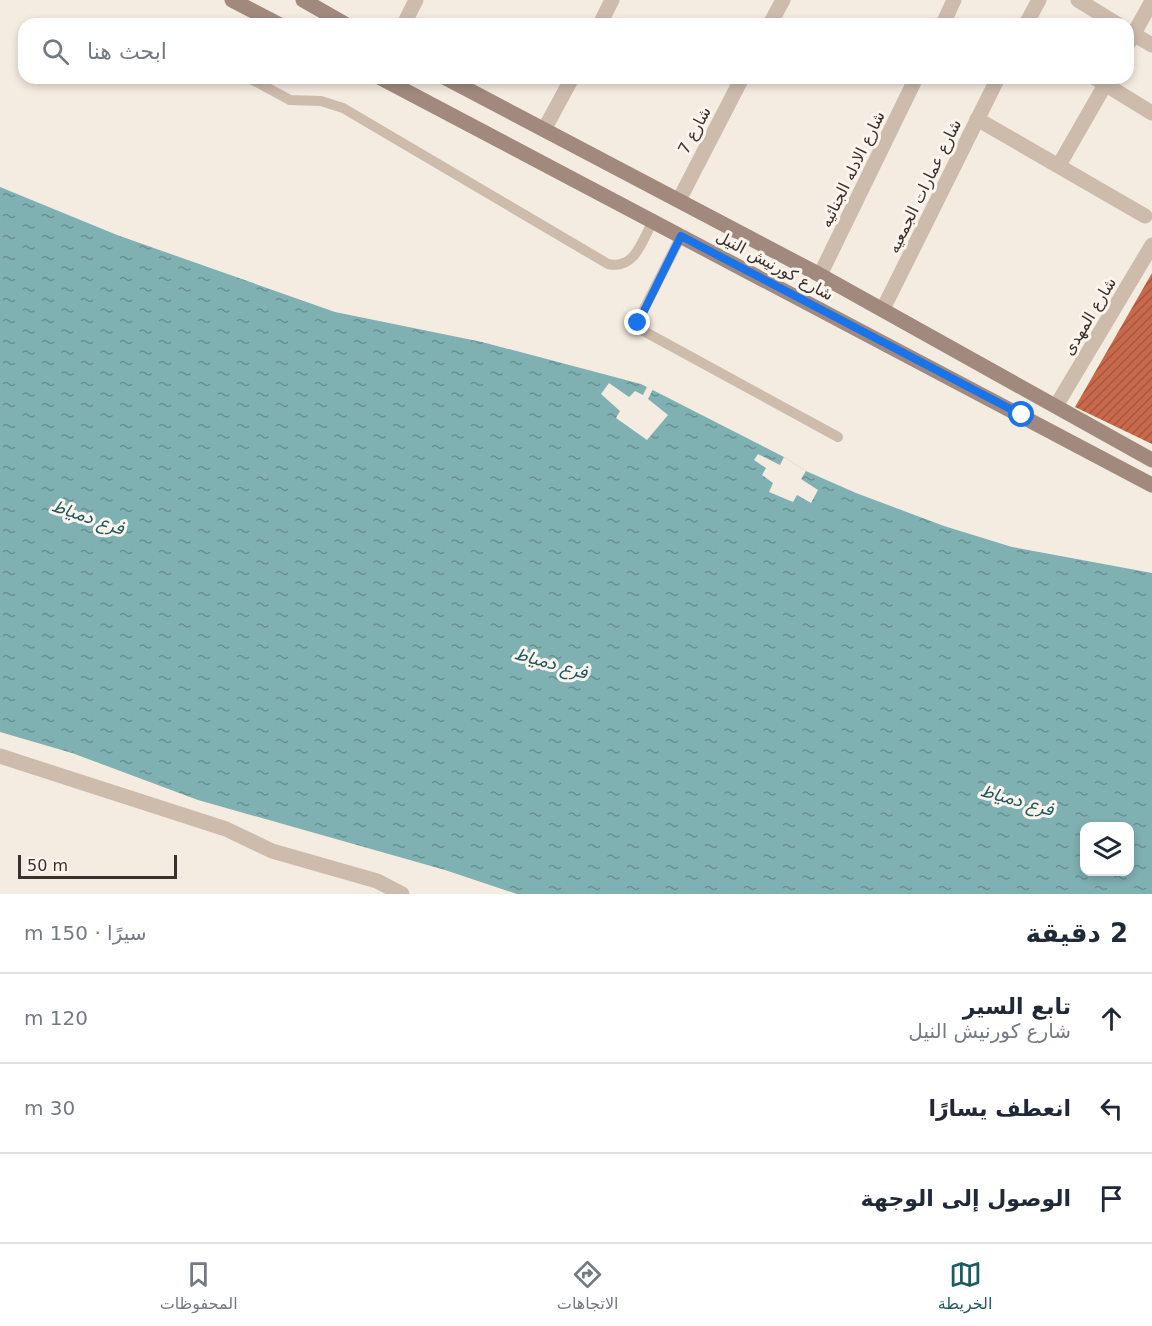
<!DOCTYPE html>
<html lang="ar">
<head>
<meta charset="utf-8">
<style>
	body { margin:0; font-family:"DejaVu Sans",Vazirmatn,sans-serif; background:#f6f6f7; color:#1f2937; direction:rtl }
	.controls { position:absolute; right:18px; bottom:18px; display:grid; overflow:hidden; border-radius:12px; box-shadow:0 3px 9px #0003 }
	.controls button { width:54px; height:54px; display:grid; place-items:center; padding:0; border:0; border-bottom:2px solid #e0e1e3; background:#fff; color:#1f2937; font:30px sans-serif }
	.scale { position:absolute; left:18px; bottom:15px; width:159px; box-sizing:border-box; padding-left:6px; border:3px solid #3b302b; border-top:0; font-size:16px; line-height:21px; white-space:nowrap; color:#3b302b; -webkit-text-stroke:4px #fbf5ee; paint-order:stroke }
	.stop { position:absolute; width:18px; height:18px; margin:-14px; border:4px solid #1a73e8; border-radius:50%; background:#fff }
	.stop.end { background:#1a73e8; border-color:#fff; box-shadow:0 2px 6px #0008 }
	.list { margin:0; padding:0; list-style:none }
	h2 { display:flex; justify-content:space-between; align-items:center; height:78px; margin:0; padding:0 24px; font-size:26px }
	h2 small { font-size:20px; font-weight:400; color:#747a83 }
	.list li { display:grid; grid-template-columns:39px 1fr auto; gap:18px; align-items:center; box-sizing:border-box; height:90px; padding:0 24px; border-top:2px solid #e0e1e3 }
	.list b { display:block; font-size:22px; white-space:nowrap }
	.list p { margin:0; font-size:20px; white-space:nowrap; color:#747a83 }
	.list em { font-size:20px; font-style:normal; color:#747a83 }
	.icon { flex:none; width:33px; height:33px; fill:none; stroke:currentColor; stroke-width:2; stroke-linecap:round; stroke-linejoin:round }
	.map { position:relative; flex:none; width:1152px; height:894px; overflow:hidden; direction:ltr }
	.search { position:absolute; background:#fff; box-shadow:0 3px 9px #0003; left:18px; right:18px; top:18px; height:66px; display:flex; align-items:center; gap:15px; box-sizing:border-box; padding:0 21px; border-radius:18px; color:#747a83; font-size:22px }
	.sheet { height:348px; background:#fff }
	nav { display:flex; justify-content:space-around; align-items:center; box-sizing:border-box; height:84px; border-top:2px solid #e0e1e3; background:#fff; font-size:16px; color:#747a83 }
	nav a { display:grid; justify-items:center; gap:3px }
	nav .on { color:#1f5a5e }
	.map>svg:first-child { display:block }
	.water { fill:url(#water-ripples); fill-rule:evenodd }
	.pier { fill:#f4ebe1 }
	.building { fill:url(#building-hatch) }
	.lines { fill:none; stroke-linecap:round; stroke-linejoin:round }
	.service { stroke:#cdbbac; stroke-width:10 }
	.minor { stroke:#cdbbac; stroke-width:15 }
	.secondary { stroke:#a18a7d; stroke-width:15 }
	.route { stroke:#1a73e8; stroke-width:8 }
	.labels { text-anchor:middle; stroke-width:6; stroke-linejoin:round; paint-order:stroke }
	.street-label { font-size:16px; fill:#3b302b; stroke:#fbf5ee }
	.water-label { font-size:18px; font-style:italic; fill:#1f5a5e; stroke:#fbf5ee }
</style>
</head>
<body>
<div class="map">
<svg width="1152" height="894" viewBox="0 0 1152 894">
	<defs>
		<pattern id="water-ripples" width="26" height="14" patternUnits="userSpaceOnUse" patternTransform="scale(1.5)"><rect width="26" height="14" fill="#7fb0b2"/><path d="M2 4q2-2 4 0t4 0M15 11q2-2 4 0t4 0" fill="none" stroke="#699091"/></pattern>
		<pattern id="building-hatch" width="6" height="6" patternUnits="userSpaceOnUse" patternTransform="scale(1.5)"><rect width="6" height="6" fill="#c8694b"/><path d="M-1 1l2-2M0 6l6-6M5 7l2-2" fill="none" stroke="#a4573f"/></pattern>
	</defs>
	<rect width="100%" height="100%" fill="#f4ebe1"/>
	<path class="water" d="M0,187L117,235L335,312L482,342L641,384L784,457L806,471L856,493L944,526L1012,547L1152,573V894H517L445,870L198,800L72,753L0,732ZM1084,826H1130V872H1084Z"/>
	<path class="pier" d="M609,383L629,397L635,391L643,395L647,387L653,389L648,399L668,415L647,440L616,418L620,411L601,394Z
		M758,454L780,465L784,457L806,471L801,479L818,490L811,503L797,495L793,502L769,492L773,483L762,475L766,468L754,460Z"/>
	<path class="building" d="M1152,273V444L1075,407Z"/>
	<g class="lines">
		<path class="service" d="M249,78L290,100L321,101L343,108L608,264C635,270 642,241 653,221
			M681,236L639,319L638,328L838,437"/>
		<path class="minor" d="M1078,0L1117,24
			M404,24L416,0
			M600,24L612,0
			M770,24L783,0
			M943,24L954,0
			M1026,24L1039,0
			M1128,31L1152,45
			M1128,44L1152,1
			M1095,78L1152,113
			M977,119L1145,216
			M545,128L572,78
			M1059,165L1109,78
			M679,200L742,78
			M820,275L916,78
			M883,309L998,78
			M1056,406L1152,245
			M0,756L226,829L272,851L377,881L402,894"/>
		<path class="secondary" d="M232,0L278,24
			M303,0L345,24
			M381,78L1152,485
			M446,78L820,275L1152,460"/>
	</g>
	<g class="lines">
		<path class="route" d="M638,323L681,236L1022,415"/>
	</g>
	<g class="labels">
		<g class="street-label">
			<text transform="translate(694 130) rotate(-62)" y="6">شارع 7</text>
			<text transform="translate(852 169) rotate(-64)" y="6">شارع الادله الجنائيه</text>
			<text transform="translate(924 186) rotate(-64)" y="6">شارع عمارات الجمعيه</text>
			<text transform="translate(775 265) rotate(28)" y="6">شارع كورنيش النيل</text>
			<text transform="translate(1089 316) rotate(-59)" y="6">شارع المهدى</text>
		</g>
		<g class="water-label">
			<text transform="translate(88 517) rotate(19)" y="6">فرع دمياط</text>
			<text transform="translate(551 663) rotate(16)" y="6">فرع دمياط</text>
			<text transform="translate(1017 800) rotate(16)" y="6">فرع دمياط</text>
		</g>
	</g>
</svg>
<div class="controls">
<button><svg class="icon" aria-label="layers" viewBox="0 0 24 24"><path d="M12 4l9 5-9 5-9-5zM3 14l9 5 9-5"/></svg></button>
</div>
<div class="scale">50 m</div>
<div class="stop" style="left:1022px;top:415px"></div>
<div class="stop end" style="left:638px;top:323px"></div>
<div class="search"><svg class="icon" aria-label="search" viewBox="0 0 24 24"><circle cx="10" cy="10" r="6"/><path d="M15 15l6 6"/></svg>ابحث هنا</div>
</div>
<section class="sheet">
<h2>2 دقيقة<small>سيرًا · 150 m</small></h2>
<ul class="list">
<li><svg class="icon" aria-label="ahead" viewBox="0 0 24 24"><path d="M12 20V5M6 11l6-6 6 6"/></svg><div><b>تابع السير</b><p>شارع كورنيش النيل</p></div><em>120 m</em></li>
<li><svg class="icon" aria-label="left" viewBox="0 0 24 24"><path d="M17 20v-9H6M10 6l-5 5 5 5"/></svg><div><b>انعطف يسارًا</b></div><em>30 m</em></li>
<li><svg class="icon" aria-label="arrive" viewBox="0 0 24 24"><path d="M6 21V4h12l-3 4 3 4H6"/></svg><div><b>الوصول إلى الوجهة</b></div></li>
</ul>
</section>
<nav>
<a class="on"><svg class="icon" aria-label="map" viewBox="0 0 24 24"><path d="M3 6l6-2 6 2 6-2v14l-6 2-6-2-6 2zM9 4v14M15 6v14"/></svg>الخريطة</a>
<a><svg class="icon" aria-label="directions" viewBox="0 0 24 24"><path d="M12 3l9 9-9 9-9-9zM9 14v-3h6M13 9l2 2-2 2"/></svg>الاتجاهات</a>
<a><svg class="icon" aria-label="saved" viewBox="0 0 24 24"><path d="M7 4h10v16l-5-4-5 4z"/></svg>المحفوظات</a>
</nav>
</body>
</html>
